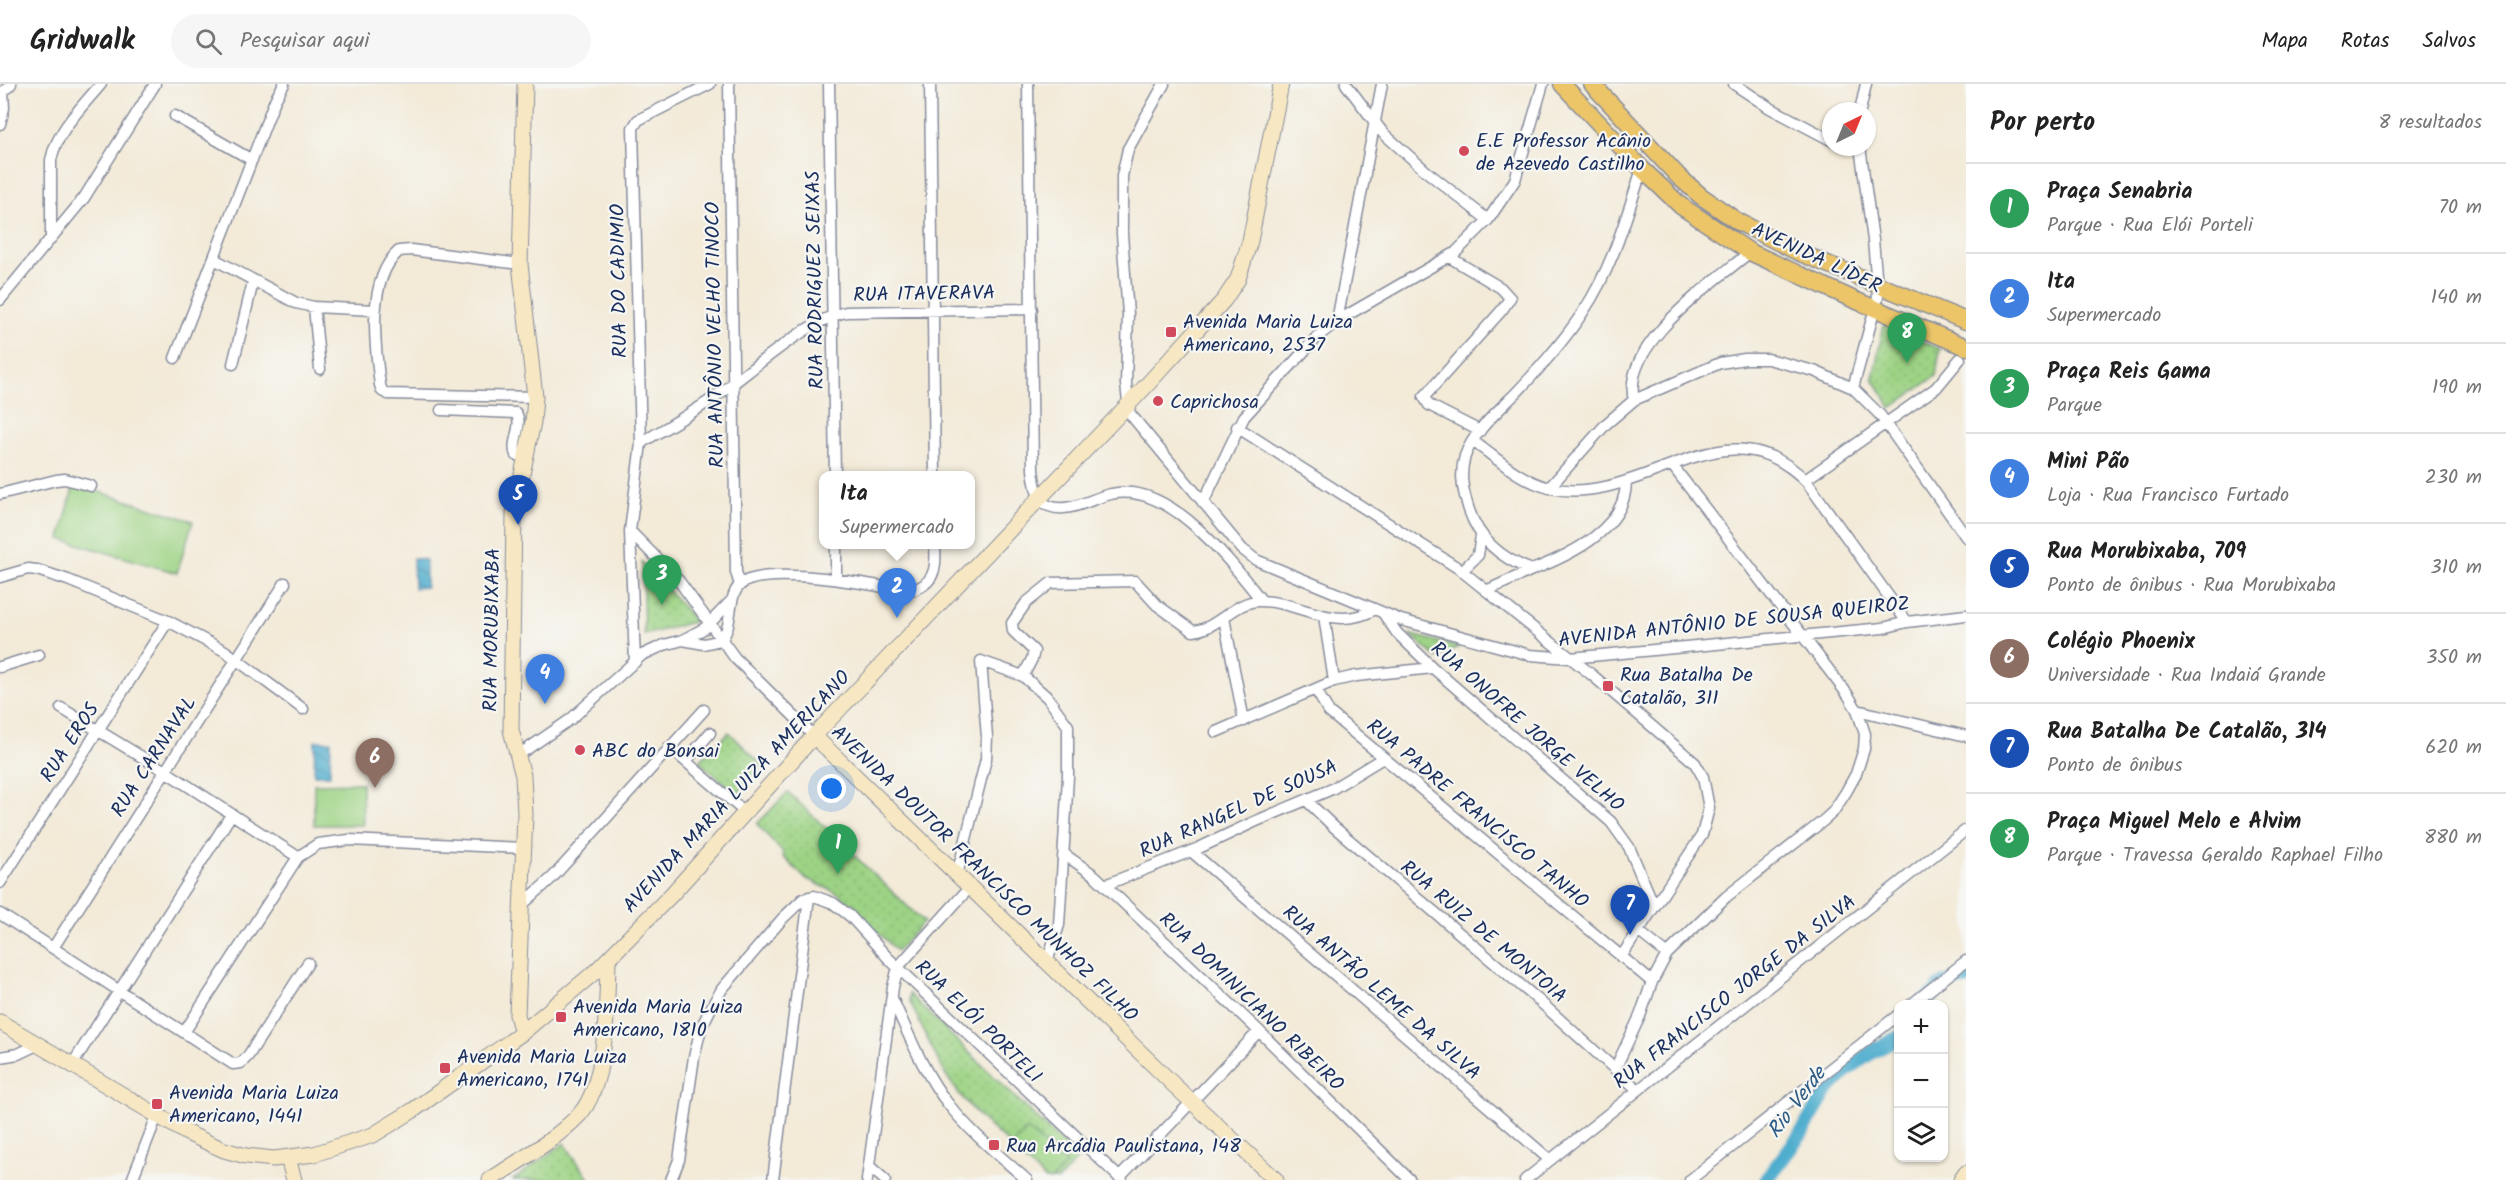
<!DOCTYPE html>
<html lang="pt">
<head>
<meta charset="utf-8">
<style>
	body { margin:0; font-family:Kalam,sans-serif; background:#f6f6f6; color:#222 }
	.controls { position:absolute; right:18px; bottom:18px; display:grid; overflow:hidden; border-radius:12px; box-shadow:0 2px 4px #0004 }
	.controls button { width:54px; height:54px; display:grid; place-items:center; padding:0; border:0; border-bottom:2px solid #e0e0e0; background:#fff; color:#222; font:30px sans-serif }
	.compass { position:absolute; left:1822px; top:18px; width:54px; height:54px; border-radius:50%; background:#fff; box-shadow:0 2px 4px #0004; rotate:43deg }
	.you { position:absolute; left:832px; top:705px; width:21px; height:21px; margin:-15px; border:4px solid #fff; border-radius:50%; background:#1a73e8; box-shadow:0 0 0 9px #1a73e833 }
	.badge { display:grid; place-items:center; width:39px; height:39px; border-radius:50%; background:#0b8043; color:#fff; font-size:20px; font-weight:700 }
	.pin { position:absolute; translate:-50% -50px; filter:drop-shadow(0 2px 3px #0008) }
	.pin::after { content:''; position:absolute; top:32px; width:21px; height:18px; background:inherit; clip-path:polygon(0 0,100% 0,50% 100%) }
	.popup { position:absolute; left:819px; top:387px; width:156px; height:78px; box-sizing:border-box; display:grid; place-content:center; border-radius:12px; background:#fff; filter:drop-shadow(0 2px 4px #0005); font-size:20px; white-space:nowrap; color:#767676 }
	.popup b { font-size:22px; color:#222 }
	.popup::after { content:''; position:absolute; left:50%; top:100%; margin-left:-12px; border:12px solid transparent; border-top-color:#fff }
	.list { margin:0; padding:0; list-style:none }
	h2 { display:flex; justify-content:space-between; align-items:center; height:78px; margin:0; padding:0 24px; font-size:26px }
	h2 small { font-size:20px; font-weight:400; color:#767676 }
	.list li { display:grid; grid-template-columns:39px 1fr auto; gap:18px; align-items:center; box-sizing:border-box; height:90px; padding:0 24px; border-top:2px solid #e0e0e0 }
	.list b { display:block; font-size:22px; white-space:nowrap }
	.list p { margin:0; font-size:20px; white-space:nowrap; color:#767676 }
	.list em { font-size:20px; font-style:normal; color:#767676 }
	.icon { flex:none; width:33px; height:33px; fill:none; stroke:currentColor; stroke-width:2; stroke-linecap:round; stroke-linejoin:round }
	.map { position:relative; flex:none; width:1966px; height:1096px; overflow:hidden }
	header { display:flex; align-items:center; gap:36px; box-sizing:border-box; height:84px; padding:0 30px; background:#fff; border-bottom:2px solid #e0e0e0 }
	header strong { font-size:28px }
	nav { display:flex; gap:33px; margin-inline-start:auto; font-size:21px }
	.search { width:420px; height:54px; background:#f6f6f6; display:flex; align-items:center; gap:15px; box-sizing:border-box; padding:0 21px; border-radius:33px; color:#767676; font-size:22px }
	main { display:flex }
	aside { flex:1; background:#fff }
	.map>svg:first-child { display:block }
	.park { fill:url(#park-dots); stroke:#5c8171; stroke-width:1.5 }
	.pitch { fill:#9dd384; stroke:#5c8171; stroke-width:1.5 }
	.water { fill:url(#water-waves); stroke:#356e96; stroke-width:1.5 }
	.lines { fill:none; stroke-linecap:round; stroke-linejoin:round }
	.river { stroke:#4fadce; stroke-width:15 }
	.street-casing { stroke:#878c9b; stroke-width:13 }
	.secondary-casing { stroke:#878c9b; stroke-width:17 }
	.primary-casing { stroke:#878c9b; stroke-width:19 }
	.street { stroke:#fff; stroke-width:10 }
	.secondary { stroke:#f7e8c3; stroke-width:15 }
	.primary { stroke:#ecc569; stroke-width:16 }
	.poi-dot { fill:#d1495b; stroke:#f6f6f2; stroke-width:2 }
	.labels { text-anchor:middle; stroke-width:4.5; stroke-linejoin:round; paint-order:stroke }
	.poi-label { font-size:20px; fill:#1b2f5e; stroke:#f6f6f2; text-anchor:start }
	.street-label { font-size:20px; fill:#1b2f5e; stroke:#f6f6f2 }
	.water-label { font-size:21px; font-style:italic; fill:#2d5b85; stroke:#f6f6f2 }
</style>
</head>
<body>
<header>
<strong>Gridwalk</strong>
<div class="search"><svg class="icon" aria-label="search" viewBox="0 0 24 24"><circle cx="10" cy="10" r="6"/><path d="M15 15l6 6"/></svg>Pesquisar aqui</div>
<nav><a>Mapa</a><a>Rotas</a><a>Salvos</a></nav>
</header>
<main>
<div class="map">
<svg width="1966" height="1096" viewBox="0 0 1966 1096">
	<defs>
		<pattern id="park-dots" width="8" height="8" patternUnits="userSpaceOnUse" patternTransform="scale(1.5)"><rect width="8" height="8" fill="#9dd384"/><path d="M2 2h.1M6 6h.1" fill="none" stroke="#87b574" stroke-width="1.8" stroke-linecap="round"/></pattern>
		<pattern id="water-waves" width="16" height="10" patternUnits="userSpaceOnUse" patternTransform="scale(1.5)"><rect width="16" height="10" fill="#4fadce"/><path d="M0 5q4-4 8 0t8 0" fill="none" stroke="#418daa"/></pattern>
	</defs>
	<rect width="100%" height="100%" fill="#f6f6f2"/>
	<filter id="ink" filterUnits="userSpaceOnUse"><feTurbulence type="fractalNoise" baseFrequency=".0167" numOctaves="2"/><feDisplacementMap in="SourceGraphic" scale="12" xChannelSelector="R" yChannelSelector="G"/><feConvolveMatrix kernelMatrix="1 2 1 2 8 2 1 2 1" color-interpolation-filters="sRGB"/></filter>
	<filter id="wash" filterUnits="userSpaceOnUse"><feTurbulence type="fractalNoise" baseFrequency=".008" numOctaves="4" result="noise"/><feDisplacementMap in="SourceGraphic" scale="24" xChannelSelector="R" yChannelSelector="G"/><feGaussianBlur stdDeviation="1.35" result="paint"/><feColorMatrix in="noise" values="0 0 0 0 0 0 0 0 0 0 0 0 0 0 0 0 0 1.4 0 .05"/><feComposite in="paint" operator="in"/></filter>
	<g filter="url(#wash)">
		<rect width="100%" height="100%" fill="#f3ead8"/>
		<path class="park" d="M1884,240L1940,265L1936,292L1891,324L1873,294Z
			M642,478L696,537L644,551Z
			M1409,550L1459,563L1437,574Z
			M729,648L763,682L738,710L699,678Z
			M788,708L924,838L897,867L839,810L805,794L782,772L784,770L757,740Z
			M909,910L1078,1074L1059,1096H1051C1015,1064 972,1033 946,991C932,967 921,941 909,916Z
			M564,1059L590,1096H513Z"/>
		<path class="pitch" d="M74,400L193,437L177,489L60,455Z
			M362,699L363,741H314V700Z
			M1027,1045L1066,1080L1052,1096H1046L1010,1064Z"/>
		<path class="water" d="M413,474L426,476V503L414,504Z
			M315,657H331L330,691H314Z"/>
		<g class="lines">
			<path class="river" d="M1922,920L1945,899L1966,894
				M1766,1096L1801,1050L1827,1006L1849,984L1873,967L1898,954"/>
		</g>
	</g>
	<g filter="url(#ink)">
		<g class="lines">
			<g class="street-casing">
				<path id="street" d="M729,0L736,488L740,501
					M829,0L835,392
					M930,0L935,392
					M1028,0L1033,386C1035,399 1036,417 1049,422C1069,430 1092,414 1111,410C1169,396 1230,477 1262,517
					M1164,0L1128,65L1122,92V150L1128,230L1126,300L1129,327L1131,331L1242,465L1256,476L1401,536L1530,571L1570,574L1883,544L1907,538L1966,531
					M1346,0L1383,49L1427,88L1488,136
					M1734,0L1770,24L1831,56
					M0,11L11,0
					M1860,27L1866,0
					M175,32L252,76
					M0,40L4,24L3,8
					M51,153V76C57,46 82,23 101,0
					M1449,173L1501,204L1510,214L1502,226L1424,313L1429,321L1480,347
					M214,175L296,219L314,223L375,226
					M520,180L411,166L399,167C366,196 375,263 380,301L382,307L388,310L535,313
					M0,216L84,114L155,0
					M314,223L320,285
					M1337,237L1382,0
					M175,274L275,16L284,0
					M233,280L253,198
					M1853,304L1878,213L1873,156L1860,63
					M1634,316C1620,261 1713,199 1750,168
					M441,326L516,329C524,342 510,358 516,371L526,372
					M1237,343L1458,484L1592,591L1695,679L1703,693L1709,724L1702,751L1621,873
					M1473,357C1496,374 1522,398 1550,404C1645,424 1724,313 1807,398L1907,538
					M641,359C667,343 695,328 719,310C750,288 811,233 847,228L1032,225
					M1805,396L1936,304L1960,275
					M1626,398C1626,445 1570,471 1532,486C1502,475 1479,456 1469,426C1463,407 1459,391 1465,372C1474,347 1498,327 1516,309C1540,284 1564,257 1583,228C1612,185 1626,134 1642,85
					M1549,404L1606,340L1634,316L1720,279L1745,275H1768L1814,287L1853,304L1880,331L1966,453
					M0,410L56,396L65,395L91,402
					M1203,419L1244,333L1317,253L1337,237L1455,169L1488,136L1515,96L1543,0
					M630,447L679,497L735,574L814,652
					M836,460V495
					M1462,487L1478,471L1481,452
					M0,493L28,485L37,486L68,496L168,537L225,567L303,625
					M1488,506L1532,486
					M1383,529L1397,549L1433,584L1611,738L1629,763L1654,822
					M1324,532L1334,597
					M1224,534L1244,637
					M683,556L704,560L721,556C735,540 725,509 744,498C770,485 843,496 873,501C886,503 906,510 918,504C937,496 936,478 935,460
					M635,578L630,447L641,359L633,44L638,36L710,0
					M0,583L39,571
					M1023,592L1032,575L1034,567L1013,547L1012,539L1026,519L1051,499L1135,497L1157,521L1193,547C1218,545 1235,517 1259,517C1300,517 1336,549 1375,525
					M1316,606L1329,628L1652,898
					M61,624L165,687L298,773
					M1857,626L1966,652
					M1216,648L1334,597L1356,592L1433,584
					M669,663L746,729
					M517,672L571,635L642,571L664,561L683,556L705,544L732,516
					M686,677L710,649
					M1306,716L1334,743L1537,915L1638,1006
					M1191,767L1550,1076
					M1064,770L1094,791L1259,947L1410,1096
					M957,791L986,675L987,653L981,577L1023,592L1047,613L1068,642V693L1059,841L1047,878
					M0,799L168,537
					M1105,801L1199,764L1254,738L1332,705L1383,674
					M522,821L553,793L704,626
					M0,830L233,980L241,979L248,972L308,879
					M1638,847L1667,870
					M53,864L285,499
					M892,914C909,951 924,990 949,1021C971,1049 1000,1072 1027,1096
					M1912,920L1966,877
					M185,947L298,773L318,760L349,756L525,764
					M0,973L18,970L37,961
					M72,981L231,731
					M1615,985L1640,932L1652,898L1667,870L1726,813L1823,737L1833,728L1846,708L1856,690L1864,665L1865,650L1857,626L1848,611L1672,381
					M869,1082L885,1096
					M1119,1094L1259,947
					M132,1096L157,1032
					M671,1096L679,1076L694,973L701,944L712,922L722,905L783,834L803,815L814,812L833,819L850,832L889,875L1122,1096
					M773,1096L809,813
					M867,1096L893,903L898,883L970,803
					M1525,1096L1966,746
					M1690,1096L1898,931"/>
			</g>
			<g class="secondary-casing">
				<path id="secondary" d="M814,652L1176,1003L1276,1096
					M0,938L187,1049L224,1066L246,1072L274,1075L314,1070L373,1051L412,1027L522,949L596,887L671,811L814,652L1145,303L1224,216L1238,195L1250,157L1281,0
					M522,949L517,931L525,730L523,692L511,646L514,429L533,338L535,313L520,180L525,0
					M288,1074L294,1096
					M490,1096C520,1076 554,1057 579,1031C608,1000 607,916 608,875
					M1961,1096L1966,1089"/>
			</g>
			<g class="primary-casing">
				<path id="primary" d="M1562,0L1642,85L1681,122L1750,168L1850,214L1966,263
					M1592,0L1679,93L1701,112L1737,137L1798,168L1966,237"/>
			</g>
			<use href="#street" class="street"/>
			<use href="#secondary" class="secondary"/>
			<use href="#primary" class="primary"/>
		</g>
	</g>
	<g class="poi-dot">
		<circle cx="1464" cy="67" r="6"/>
		<rect x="1165" y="242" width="12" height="12" rx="3"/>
		<circle cx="1158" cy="317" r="6"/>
		<rect x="1602" y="596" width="12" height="12" rx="3"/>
		<circle cx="580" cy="666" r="6"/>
		<rect x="555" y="927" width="12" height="12" rx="3"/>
		<rect x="439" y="978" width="12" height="12" rx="3"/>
		<rect x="151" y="1014" width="12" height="12" rx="3"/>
		<rect x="988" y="1055" width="12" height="12" rx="3"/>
	</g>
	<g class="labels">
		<g class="poi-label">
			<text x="1476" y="63">E.E Professor Acânio<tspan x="1476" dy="23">de Azevedo Castilho</tspan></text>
			<text x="1183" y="244">Avenida Maria Luiza<tspan x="1183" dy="23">Americano, 2537</tspan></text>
			<text x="1170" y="324">Caprichosa</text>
			<text x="1620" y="597">Rua Batalha De<tspan x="1620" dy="23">Catalão, 311</tspan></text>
			<text x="592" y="673">ABC do Bonsai</text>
			<text x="573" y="929">Avenida Maria Luiza<tspan x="573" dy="23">Americano, 1810</tspan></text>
			<text x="457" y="979">Avenida Maria Luiza<tspan x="457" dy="23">Americano, 1741</tspan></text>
			<text x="169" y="1015">Avenida Maria Luiza<tspan x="169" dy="23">Americano, 1441</tspan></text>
			<text x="1006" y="1068">Rua Arcádia Paulistana, 148</text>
		</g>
		<g class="street-label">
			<text transform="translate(1817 173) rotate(25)" y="7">AVENIDA LÍDER</text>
			<text transform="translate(814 196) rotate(-91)" y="7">RUA RODRIGUEZ SEIXAS</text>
			<text transform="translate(618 197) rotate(-91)" y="7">RUA DO CADIMIO</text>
			<text transform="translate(924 209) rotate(-1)" y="7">RUA ITAVERAVA</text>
			<text transform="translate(714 251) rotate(-91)" y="7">RUA ANTÔNIO VELHO TINOCO</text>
			<text transform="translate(1734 537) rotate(-6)" y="7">AVENIDA ANTÔNIO DE SOUSA QUEIROZ</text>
			<text transform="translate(491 546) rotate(-89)" y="7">RUA MORUBIXABA</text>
			<text transform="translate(1528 642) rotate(41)" y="7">RUA ONOFRE JORGE VELHO</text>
			<text transform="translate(69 658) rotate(-57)" y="7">RUA EROS</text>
			<text transform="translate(153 672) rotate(-57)" y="7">RUA CARNAVAL</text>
			<text transform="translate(736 707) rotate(-47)" y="7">AVENIDA MARIA LUIZA AMERICANO</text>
			<text transform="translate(1238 724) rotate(-24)" y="7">RUA RANGEL DE SOUSA</text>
			<text transform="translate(1478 729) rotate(40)" y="7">RUA PADRE FRANCISCO TANHO</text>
			<text transform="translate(985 789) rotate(44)" y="7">AVENIDA DOUTOR FRANCISCO MUNHOZ FILHO</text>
			<text transform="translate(1484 847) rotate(40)" y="7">RUA RUIZ DE MONTOIA</text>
			<text transform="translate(1734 907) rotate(-38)" y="7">RUA FRANCISCO JORGE DA SILVA</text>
			<text transform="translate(1382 908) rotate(41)" y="7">RUA ANTÃO LEME DA SILVA</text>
			<text transform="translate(1252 917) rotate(44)" y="7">RUA DOMINICIANO RIBEIRO</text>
			<text transform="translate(979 937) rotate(44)" y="7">RUA ELÓI PORTELI</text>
		</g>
		<g class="water-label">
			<text transform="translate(1796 1018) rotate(-53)" y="7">Rio Verde</text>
		</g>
	</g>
</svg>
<div class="controls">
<button>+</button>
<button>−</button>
<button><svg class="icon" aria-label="layers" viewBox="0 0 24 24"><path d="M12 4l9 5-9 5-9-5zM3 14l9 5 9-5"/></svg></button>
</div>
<svg class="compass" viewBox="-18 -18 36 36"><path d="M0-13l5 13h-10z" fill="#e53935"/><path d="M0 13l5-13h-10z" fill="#767676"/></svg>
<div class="you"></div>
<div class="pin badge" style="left:838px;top:790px;background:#2e9e5b">1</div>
<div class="pin badge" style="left:897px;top:534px;background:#3f7fe0">2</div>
<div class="popup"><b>Ita</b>Supermercado</div>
<div class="pin badge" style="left:662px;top:521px;background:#2e9e5b">3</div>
<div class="pin badge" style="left:545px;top:620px;background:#3f7fe0">4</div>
<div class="pin badge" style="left:518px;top:441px;background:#1a4fb4">5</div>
<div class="pin badge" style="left:375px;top:704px;background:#8d6e63">6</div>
<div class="pin badge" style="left:1630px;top:851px;background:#1a4fb4">7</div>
<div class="pin badge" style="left:1907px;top:279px;background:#2e9e5b">8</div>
</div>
<aside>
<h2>Por perto<small>8 resultados</small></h2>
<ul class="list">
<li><span class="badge" style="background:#2e9e5b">1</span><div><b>Praça Senabria</b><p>Parque · Rua Elói Porteli</p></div><em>70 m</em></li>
<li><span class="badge" style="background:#3f7fe0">2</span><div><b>Ita</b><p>Supermercado</p></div><em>140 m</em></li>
<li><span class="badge" style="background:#2e9e5b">3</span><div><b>Praça Reis Gama</b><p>Parque</p></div><em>190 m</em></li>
<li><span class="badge" style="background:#3f7fe0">4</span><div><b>Mini Pão</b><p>Loja · Rua Francisco Furtado</p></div><em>230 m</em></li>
<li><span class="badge" style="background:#1a4fb4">5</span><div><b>Rua Morubixaba, 709</b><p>Ponto de ônibus · Rua Morubixaba</p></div><em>310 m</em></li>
<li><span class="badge" style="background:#8d6e63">6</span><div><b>Colégio Phoenix</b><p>Universidade · Rua Indaiá Grande</p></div><em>350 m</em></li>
<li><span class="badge" style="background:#1a4fb4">7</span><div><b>Rua Batalha De Catalão, 314</b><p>Ponto de ônibus</p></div><em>620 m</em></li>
<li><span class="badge" style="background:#2e9e5b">8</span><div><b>Praça Miguel Melo e Alvim</b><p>Parque · Travessa Geraldo Raphael Filho</p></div><em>880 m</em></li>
</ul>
</aside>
</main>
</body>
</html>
